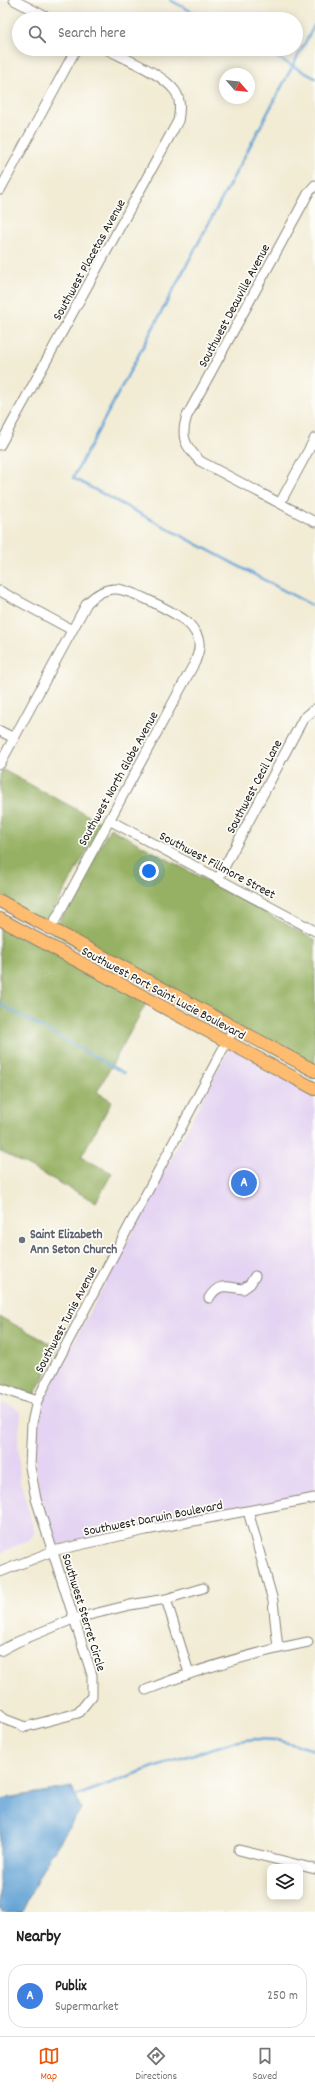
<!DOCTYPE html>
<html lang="en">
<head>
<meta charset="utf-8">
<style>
	body { margin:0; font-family:Dekko,sans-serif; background:#f2f2f2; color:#222 }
	.controls { position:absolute; right:12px; bottom:12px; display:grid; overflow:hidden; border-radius:8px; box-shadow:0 2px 10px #0003 }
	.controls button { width:36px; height:36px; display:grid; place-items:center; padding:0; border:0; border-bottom:1px solid #e0e0e0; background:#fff; color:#222; font:20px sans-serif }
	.compass { position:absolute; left:219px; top:68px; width:36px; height:36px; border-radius:50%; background:#fff; box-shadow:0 2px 10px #0003; rotate:118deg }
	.you { position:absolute; left:149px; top:871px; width:14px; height:14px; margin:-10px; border:3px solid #fff; border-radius:50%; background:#1a73e8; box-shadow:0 0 0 6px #1a73e833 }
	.badge { display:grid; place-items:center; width:26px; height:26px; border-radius:50%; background:#ea580c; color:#fff; font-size:13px; font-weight:700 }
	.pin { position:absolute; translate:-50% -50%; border:2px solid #fff; box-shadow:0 1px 4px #0006 }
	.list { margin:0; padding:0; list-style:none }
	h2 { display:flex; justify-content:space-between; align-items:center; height:52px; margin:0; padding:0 16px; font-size:17px }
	h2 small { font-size:13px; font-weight:400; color:#767676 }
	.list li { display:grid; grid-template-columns:26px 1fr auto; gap:12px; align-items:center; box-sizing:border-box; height:64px; margin:0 8px 8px; padding:0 8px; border:1px solid #e0e0e0; border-radius:16px }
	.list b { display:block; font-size:15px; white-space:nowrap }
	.list p { margin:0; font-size:13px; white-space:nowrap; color:#767676 }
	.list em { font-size:13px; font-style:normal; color:#767676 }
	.icon { flex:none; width:22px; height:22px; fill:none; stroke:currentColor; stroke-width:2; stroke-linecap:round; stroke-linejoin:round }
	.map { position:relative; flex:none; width:315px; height:1912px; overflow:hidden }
	.search { position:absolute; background:#fff; box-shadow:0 2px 10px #0003; left:12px; right:12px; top:12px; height:44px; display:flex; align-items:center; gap:10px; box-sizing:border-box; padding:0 14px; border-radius:22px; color:#767676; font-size:15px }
	.sheet { height:124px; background:#fff }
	nav { display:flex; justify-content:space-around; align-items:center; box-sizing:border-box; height:56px; border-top:1px solid #e0e0e0; background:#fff; font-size:11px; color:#767676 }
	nav a { display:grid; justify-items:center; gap:2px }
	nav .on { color:#ea580c }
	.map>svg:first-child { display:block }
	.built { fill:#e4d3f2 }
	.forest { fill:#96b163; stroke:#596640 }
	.water { fill:#63a3d5; stroke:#406078 }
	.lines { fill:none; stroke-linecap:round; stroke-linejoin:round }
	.stream { stroke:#63a3d5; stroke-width:2.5 }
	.minor-casing { stroke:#878478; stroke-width:11 }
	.major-casing { stroke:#878478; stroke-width:14 }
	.minor { stroke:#fff; stroke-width:9 }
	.major { stroke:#febc70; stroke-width:12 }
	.worship-dot { fill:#6b7280; stroke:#fdfcf7; stroke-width:1.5 }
	.labels { text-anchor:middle; stroke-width:3.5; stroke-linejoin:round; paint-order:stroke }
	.street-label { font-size:13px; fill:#1c1c1c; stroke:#fdfcf7 }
	.worship-label { font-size:13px; font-weight:bold; fill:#5b616d; stroke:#fdfcf7; text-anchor:start }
</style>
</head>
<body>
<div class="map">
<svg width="315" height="1912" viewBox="0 0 315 1912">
	<rect width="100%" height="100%" fill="#fdfcf7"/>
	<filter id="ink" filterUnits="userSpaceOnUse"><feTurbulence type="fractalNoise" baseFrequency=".025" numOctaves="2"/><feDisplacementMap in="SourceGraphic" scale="8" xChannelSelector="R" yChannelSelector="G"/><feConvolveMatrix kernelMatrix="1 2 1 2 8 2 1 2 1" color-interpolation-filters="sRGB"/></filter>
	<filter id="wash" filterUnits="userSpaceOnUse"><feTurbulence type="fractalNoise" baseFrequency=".012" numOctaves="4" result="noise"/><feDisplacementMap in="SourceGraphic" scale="16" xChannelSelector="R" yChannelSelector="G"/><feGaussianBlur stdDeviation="0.9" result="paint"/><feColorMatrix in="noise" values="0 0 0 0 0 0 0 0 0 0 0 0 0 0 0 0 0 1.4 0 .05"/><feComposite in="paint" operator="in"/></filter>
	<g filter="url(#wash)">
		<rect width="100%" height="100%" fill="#f2ecd5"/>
		<path class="built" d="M232,1043L315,1087V1493L144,1526L56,1546L41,1498L35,1467L37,1424L42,1403Z
			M0,1403L15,1407L21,1414L18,1439L20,1480L34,1529V1534L29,1540L0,1553Z"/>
		<path class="forest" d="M3,770L102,823L44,928L0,904V775Z
			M110,828L315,940V1074L53,933Z
			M0,914L148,1000L97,1092L112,1101L81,1157L112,1173L96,1202L0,1151Z
			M0,1317L59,1348L34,1395L0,1383Z"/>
		<path class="water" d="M72,1787L81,1809L43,1868L22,1912H2L0,1906V1799Z"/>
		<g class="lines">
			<path class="stream" d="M170,0L206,19
				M315,24L73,478L315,607
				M261,49L315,78
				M0,1004L124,1073
				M76,1796L159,1765L233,1742L254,1739L276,1740L315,1750"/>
		</g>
	</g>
	<g filter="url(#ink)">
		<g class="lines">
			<g class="minor-casing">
				<path id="minor" d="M14,0L50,19
					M315,185L309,192L187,416C180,437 185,446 200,461L315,522
					M0,190L76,49
					M0,445L178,121C180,111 181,99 175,91C162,73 125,59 106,49
					M280,503L315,438
					M0,591L72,630
					M0,731L14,738
					M0,764L87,603C95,595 104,588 116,589C132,590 169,610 183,619C190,624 195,630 198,638C201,646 198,654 195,662L51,928
					M109,820L315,931
					M218,879L303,719L315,709
					M209,1298C219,1282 227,1287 243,1289L250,1284L255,1276
					M0,1388L37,1401
					M248,1511L273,1601L278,1648
					M0,1572L53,1551L146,1530L315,1498
					M166,1599L189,1673
					M0,1651L17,1642L73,1619L130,1605L166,1599L203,1588
					M146,1690C198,1669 252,1653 308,1642
					M0,1714L4,1719L25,1727L78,1713L92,1696V1675L36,1499L30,1467L32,1423L37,1401L46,1383L234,1028
					M239,1850L315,1869"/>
			</g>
			<g class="major-casing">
				<path id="major" d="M0,901L315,1071
					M0,919L315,1089"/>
			</g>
			<use href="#minor" class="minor"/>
			<use href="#major" class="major"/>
		</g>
	</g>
	<circle class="worship-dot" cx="22" cy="1240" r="4"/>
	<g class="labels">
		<g class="street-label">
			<text transform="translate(88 259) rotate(-61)" y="5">Southwest Placetas Avenue</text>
			<text transform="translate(233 305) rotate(-62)" y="5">Southwest Deauville Avenue</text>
			<text transform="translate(117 778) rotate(-61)" y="5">Southwest North Globe Avenue</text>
			<text transform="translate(253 786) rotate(-62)" y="5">Southwest Cecil Lane</text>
			<text transform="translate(218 864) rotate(28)" y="5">Southwest Fillmore Street</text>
			<text transform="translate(164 992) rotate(28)" y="5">Southwest Port Saint Lucie Boulevard</text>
			<text transform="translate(65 1319) rotate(-62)" y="5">Southwest Tunis Avenue</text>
			<text transform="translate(153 1517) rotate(-11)" y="5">Southwest Darwin Boulevard</text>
			<text transform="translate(85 1612) rotate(73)" y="5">Southwest Sterret Circle</text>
		</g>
		<g class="worship-label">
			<text x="30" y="1238">Saint Elizabeth<tspan x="30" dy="15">Ann Seton Church</tspan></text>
		</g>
	</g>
</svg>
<div class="controls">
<button><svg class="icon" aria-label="layers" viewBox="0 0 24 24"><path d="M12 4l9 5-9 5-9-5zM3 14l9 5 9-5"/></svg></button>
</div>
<svg class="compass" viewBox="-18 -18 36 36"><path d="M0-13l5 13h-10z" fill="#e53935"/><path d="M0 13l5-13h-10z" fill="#767676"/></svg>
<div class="you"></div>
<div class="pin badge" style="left:244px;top:1183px;background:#3f7fe0">A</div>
<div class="search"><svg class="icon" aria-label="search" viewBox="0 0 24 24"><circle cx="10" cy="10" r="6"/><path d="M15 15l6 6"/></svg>Search here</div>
</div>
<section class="sheet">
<h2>Nearby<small></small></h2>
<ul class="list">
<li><span class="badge" style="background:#3f7fe0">A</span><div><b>Publix</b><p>Supermarket</p></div><em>250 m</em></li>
</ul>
</section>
<nav>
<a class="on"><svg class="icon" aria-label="map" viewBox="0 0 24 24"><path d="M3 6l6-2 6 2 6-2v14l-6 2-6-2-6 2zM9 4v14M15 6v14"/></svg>Map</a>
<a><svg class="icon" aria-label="directions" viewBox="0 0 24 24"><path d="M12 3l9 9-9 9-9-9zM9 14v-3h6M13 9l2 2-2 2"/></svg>Directions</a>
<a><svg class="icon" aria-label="saved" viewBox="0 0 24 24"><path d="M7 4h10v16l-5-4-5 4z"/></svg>Saved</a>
</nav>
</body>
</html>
